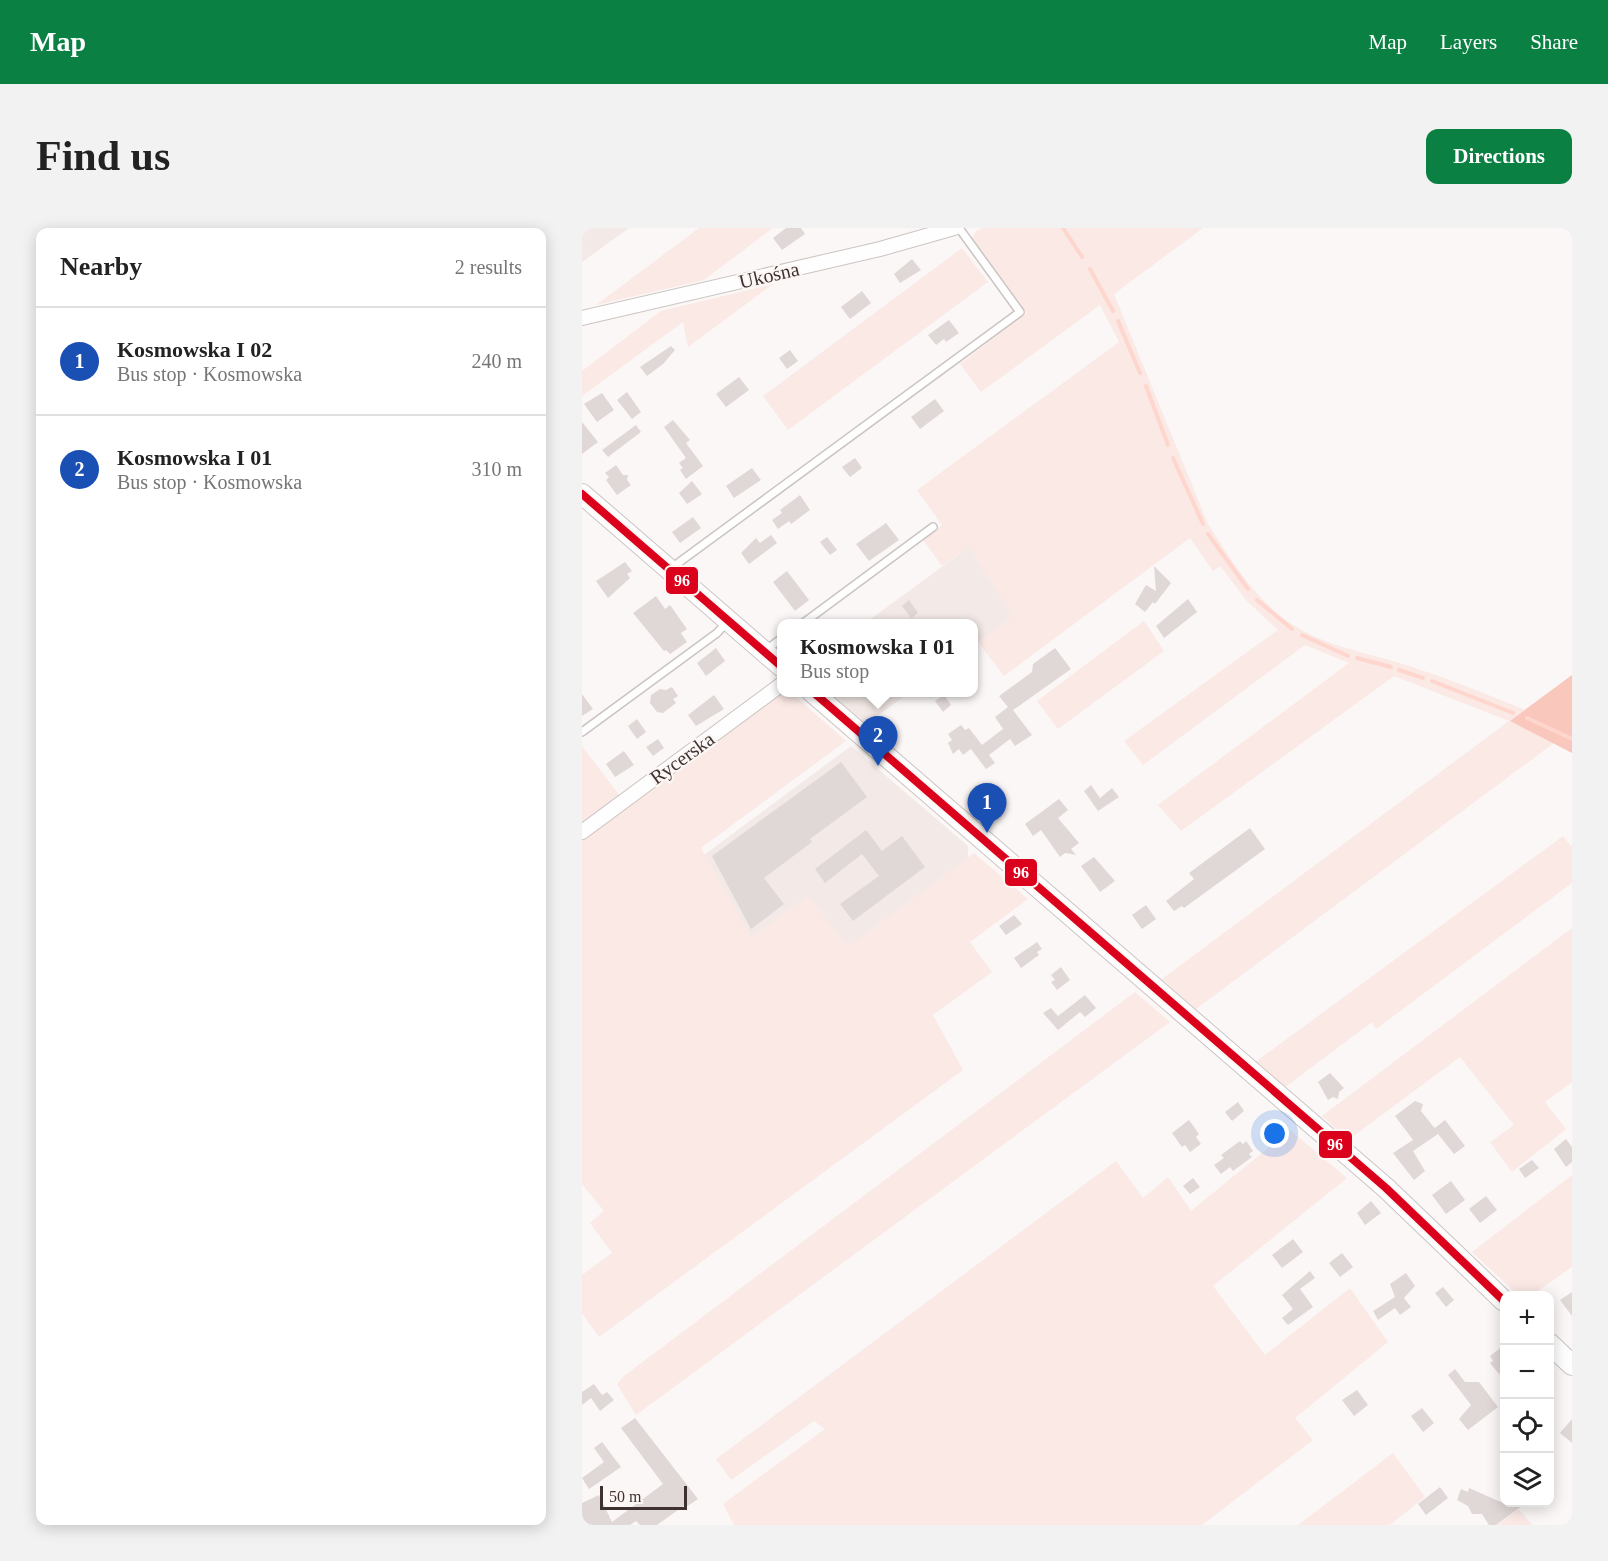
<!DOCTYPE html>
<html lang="en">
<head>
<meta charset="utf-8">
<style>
	body { margin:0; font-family:"Times New Roman",serif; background:#f2f2f2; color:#222 }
	.controls { position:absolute; right:18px; bottom:18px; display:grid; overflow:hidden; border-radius:12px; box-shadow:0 3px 15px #0003 }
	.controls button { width:54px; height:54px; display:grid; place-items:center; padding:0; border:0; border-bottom:2px solid #e0e0e0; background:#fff; color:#222; font:30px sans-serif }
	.scale { position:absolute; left:18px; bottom:15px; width:87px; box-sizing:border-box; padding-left:6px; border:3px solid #3e3230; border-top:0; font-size:16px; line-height:21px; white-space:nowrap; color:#3e3230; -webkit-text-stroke:4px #fcf6f5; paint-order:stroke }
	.you { position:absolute; left:693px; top:906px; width:21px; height:21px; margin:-15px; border:4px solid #fff; border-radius:50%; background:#1a73e8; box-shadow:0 0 0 9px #1a73e833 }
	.badge { display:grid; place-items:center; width:39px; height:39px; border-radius:50%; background:#0b8043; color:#fff; font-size:20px; font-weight:700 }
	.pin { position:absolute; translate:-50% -50px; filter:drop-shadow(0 2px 3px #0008) }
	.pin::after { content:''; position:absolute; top:32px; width:21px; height:18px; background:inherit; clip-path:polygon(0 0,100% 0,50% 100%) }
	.popup { position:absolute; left:195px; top:391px; width:201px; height:78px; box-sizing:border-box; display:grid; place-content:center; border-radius:12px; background:#fff; filter:drop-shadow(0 2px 4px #0005); font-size:20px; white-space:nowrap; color:#767676 }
	.popup b { font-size:22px; color:#222 }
	.popup::after { content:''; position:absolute; left:50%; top:100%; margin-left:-12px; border:12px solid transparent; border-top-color:#fff }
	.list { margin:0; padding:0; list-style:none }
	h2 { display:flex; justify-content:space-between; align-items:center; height:78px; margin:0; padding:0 24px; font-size:26px }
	h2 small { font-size:20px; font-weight:400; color:#767676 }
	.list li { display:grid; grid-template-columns:39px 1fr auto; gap:18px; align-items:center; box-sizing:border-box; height:108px; padding:0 24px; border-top:2px solid #e0e0e0 }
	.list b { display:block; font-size:22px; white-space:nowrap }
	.list p { margin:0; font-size:20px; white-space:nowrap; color:#767676 }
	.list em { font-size:20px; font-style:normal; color:#767676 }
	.icon { flex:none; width:33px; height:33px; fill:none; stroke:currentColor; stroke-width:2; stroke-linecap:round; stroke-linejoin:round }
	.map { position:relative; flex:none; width:990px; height:1297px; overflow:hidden; border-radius:12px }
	header { display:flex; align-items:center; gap:36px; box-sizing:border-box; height:84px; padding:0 30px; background:#0b8043; color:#fff }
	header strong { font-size:28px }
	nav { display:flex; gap:33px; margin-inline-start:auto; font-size:21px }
	.intro { display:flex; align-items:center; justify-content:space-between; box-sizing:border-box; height:144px; padding:0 36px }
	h1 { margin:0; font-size:42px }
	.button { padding:15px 27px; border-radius:12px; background:#0b8043; color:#fff; font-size:21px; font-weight:700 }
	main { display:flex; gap:36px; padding:0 36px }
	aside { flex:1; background:#fff; border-radius:12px; box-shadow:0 3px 15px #0003 }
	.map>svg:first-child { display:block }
	.built { fill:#f3e9e6 }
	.green { fill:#fae9e5 }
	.forest { fill:#f9c7bc }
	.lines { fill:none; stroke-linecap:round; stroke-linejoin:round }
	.stream { stroke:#fed6cd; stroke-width:4 }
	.building { fill:#e0d8d6 }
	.lane-casing { stroke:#cbc4c2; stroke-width:10 }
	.street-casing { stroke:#cbc4c2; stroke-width:16 }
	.secondary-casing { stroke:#cbc4c2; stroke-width:22 }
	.lane { stroke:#fefefe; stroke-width:7 }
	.street { stroke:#fefefe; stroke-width:14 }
	.secondary { stroke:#fefefe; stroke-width:20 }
	.bus-1-casing { stroke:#fcf6f5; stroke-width:12 }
	.bus-1 { stroke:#db001b; stroke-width:8 }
	.labels { text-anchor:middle; stroke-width:4.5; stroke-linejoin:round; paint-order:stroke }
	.street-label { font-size:20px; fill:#3e3230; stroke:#fcf6f5 }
	.line-badge { stroke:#fcf6f5; stroke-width:2 }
	.badge-label { font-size:16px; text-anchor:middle; font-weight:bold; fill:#fff }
</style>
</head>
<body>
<header>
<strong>Map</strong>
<nav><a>Map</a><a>Layers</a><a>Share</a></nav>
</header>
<div class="intro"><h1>Find us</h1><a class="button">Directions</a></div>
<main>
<aside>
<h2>Nearby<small>2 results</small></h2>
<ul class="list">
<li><span class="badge" style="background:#1a4fb4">1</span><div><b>Kosmowska I 02</b><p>Bus stop · Kosmowska</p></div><em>240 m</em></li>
<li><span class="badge" style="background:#1a4fb4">2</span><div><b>Kosmowska I 01</b><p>Bus stop · Kosmowska</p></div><em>310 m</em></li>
</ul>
</aside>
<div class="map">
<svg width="990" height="1297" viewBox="0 0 990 1297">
	<rect width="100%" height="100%" fill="#fbf7f6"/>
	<path class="built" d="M0,0H47L0,34Z
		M387,319L432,388L392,417V396H282Z
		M248,465H327L284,496Z
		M269,518L386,618V630L265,720L169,710L122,627Z"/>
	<path class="green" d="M117,0H191L122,52L14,77Z
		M400,0H621L532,66L626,296C647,329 669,365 700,389C736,418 785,424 827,438C867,451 905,466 943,482L928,493L972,515L614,781L580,751L927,493L812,448L599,603L576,577L767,435L723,417L561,537L542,513L696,402L664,372L638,338L631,343L608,310L422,448L396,414L431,388L387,319L360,338L341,312L360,297L335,262L537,114L518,77L399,164L378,136L445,85L390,11L394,3Z
		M380,20L406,54L206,202L181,168Z
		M191,56L106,119L101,94L0,168V143L79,83Z
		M562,393L582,423L476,501L455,473Z
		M196,466L214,469L264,513L119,620L169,709L226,667L266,719L392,625L446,671L388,714L410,744L351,787L381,842L17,1109L0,1085V1047L30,1025L8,995L22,983L0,956V612Z
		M0,518L38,568L0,596Z
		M981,608L990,619V655L794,801L790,794L702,860L672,835Z
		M990,700V854L963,874L984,901L930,944L908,914L932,897L878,829L766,912L740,888Z
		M553,764L588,794L54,1187L35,1156L42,1148Z
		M708,902L765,950L631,1058L683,1127L768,1060L806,1114L713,1190L731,1212L620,1297H152L141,1276L243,1201L232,1193L149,1252L134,1231L534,933L561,970L586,949L609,983Z
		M990,947V1039L950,1067H936L890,1024Z
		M811,1225L843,1269L808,1297H716Z
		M937,1281L950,1297H915Z"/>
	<path class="forest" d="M990,447V525L928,493Z"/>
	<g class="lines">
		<path class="stream" d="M481,0L500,29
			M508,41L531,83
			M536,93L558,145
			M564,158L586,217
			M591,230L621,296
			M626,306L666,361
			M675,372L710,401
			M720,407L766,428
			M775,430L809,439
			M817,442L841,450
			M850,453L931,485
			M945,490L990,511"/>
	</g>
	<path class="building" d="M204,0H219L223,6L200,22L191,10Z
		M330,31L339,42L318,55L312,46Z
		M280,63L289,75L268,91L259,79Z
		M367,92L377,105L364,114L362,111L354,117L346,107Z
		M89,118L93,122L81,136L65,148L58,139Z
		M208,122L216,133L205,141L197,130Z
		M157,149L167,162L144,179L134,166Z
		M45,164L59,184L50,191L35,172Z
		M20,165L32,182L15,194L2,176Z
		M353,171L362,183L338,201L329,189Z
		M91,192L108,212L104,215L121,238L104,251L98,242L101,240L97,235L104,230L82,199Z
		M0,194L16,214L0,226Z
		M54,197L59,204L26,229L20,222Z
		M273,230L280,240L268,249L260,239Z
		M34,237L41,247H46L45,252L49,257L35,267L24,252L27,249L23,245Z
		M170,240L179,252L152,270L144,258Z
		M110,253L120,266L105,276L97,265Z
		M218,267L228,282L209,296L207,293L196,301L190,292L200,285L198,282Z
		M111,289L119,300L98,315L90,304Z
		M304,295L317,312L287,333L274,316Z
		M189,307L195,315L167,336L159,325L174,310L178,315Z
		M245,309L255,322L248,327L238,314Z
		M43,334L50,343L45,346L48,350L26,370L14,353Z
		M572,338L589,355L573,376L571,374L563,384L553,376L564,357L574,363Z
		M205,343L227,372L213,383L191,354Z
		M74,368L83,381L88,377L105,401L99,405L105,414L88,426L84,422L82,423L51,385Z
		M606,371L615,384L582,410L574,398Z
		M327,372L336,385L329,390L320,378Z
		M134,420L143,433L124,448L115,435Z
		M473,420L489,441L431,482L450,507L433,518L428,511L407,527L413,535L404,541L389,521L381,527L377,521L371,526L366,515L370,512L366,506L379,497L383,502L387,500L400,517L421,501L413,489L426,479L417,468L450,444L451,436Z
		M90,459L96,468L91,471L94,475L81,485L75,484L68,475L69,467L78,461L84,462Z
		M0,466L11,481L0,488Z
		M132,467L142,481L114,498L106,487Z
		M362,467L369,477L361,484L353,473Z
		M55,491L64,504L55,511L46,498Z
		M76,511L82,520L71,528L64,519Z
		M42,523L52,537L33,549L24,536Z
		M259,534L285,569L228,611L230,614L182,650L202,676L169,701L130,628Z
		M509,557L518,570L530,560L537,569L516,583L502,563Z
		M477,571L486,582L476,590L497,615L489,621L494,627L483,625L478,629L459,602L451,608L443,596Z
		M668,600L683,621L602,680L600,678L592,683L584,673L612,651L607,645Z
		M284,602L300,623L320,608L343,639L271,693L258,676L297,648L280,626L243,655L233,641Z
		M512,629L533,653L518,664L499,638Z
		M564,677L574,691L560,701L550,687Z
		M432,687L440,696L424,707L417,698Z
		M455,714L460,721L455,724L457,727L439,740L432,730Z
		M479,739L488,752L475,762L469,754L473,752L469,747Z
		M503,767L514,780L503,789L498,784L476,802L461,785L469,780L476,788Z
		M748,845L762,860L757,864L756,871L751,869L746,872L736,854Z
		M833,873L841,876L839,883L850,897L853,900L863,892L883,918L872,926L856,906L831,923L843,943L832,952L811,925L831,912L813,888Z
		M656,874L662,883L650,893L643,884Z
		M607,892L617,906L614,909L619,916L608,924L603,917L600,919L590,905Z
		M984,911L990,919V934L984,939L972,921Z
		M658,913L661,916L664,913L671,923L667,926L670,929L651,943L648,939L639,946L632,937L642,930L639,927Z
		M950,932L957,940L943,950L937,941Z
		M611,950L618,959L608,966L601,958Z
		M869,953L883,972L864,986L850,967Z
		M904,968L915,982L898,995L887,981Z
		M789,973L799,985L783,997L775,985Z
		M711,1011L721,1024L700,1040L690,1027Z
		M760,1025L771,1039L758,1049L747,1035Z
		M728,1043L733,1050L718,1061L731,1079L706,1097L700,1090L711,1081L700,1067Z
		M824,1045L833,1058L822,1070L829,1079L818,1087L813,1080L796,1092L791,1083L813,1069L808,1056Z
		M861,1059L872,1072L864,1079L853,1065Z
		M990,1064V1088L978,1072Z
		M922,1117V1141L917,1146L908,1135L911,1133L908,1128Z
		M873,1141L883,1154H897L916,1179L886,1202L877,1191L889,1177L866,1147Z
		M12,1156L20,1167L25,1164L32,1172L18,1183L9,1170L0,1177V1164Z
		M775,1162L786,1177L772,1188L760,1172Z
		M840,1180L852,1195L841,1204L829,1188Z
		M53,1190L116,1271L104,1279L103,1277L75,1297H58L54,1293L48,1297H0V1275L17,1267L30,1294L81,1256L39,1200Z
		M990,1191V1215L978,1205Z
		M20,1214L39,1239L7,1261L0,1250L22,1234L12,1220Z
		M858,1259L866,1270L844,1287L836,1276Z
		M887,1260L921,1275H944L914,1297H907L900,1286H890L886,1278L875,1272L879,1261L886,1264Z"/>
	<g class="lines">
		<g class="lane-casing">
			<path id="lane" d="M88,341L438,84L377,0
				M220,396L351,299
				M184,422L200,410
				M0,504L135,405L144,395"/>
		</g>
		<g class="street-casing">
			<path id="street" d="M0,90L298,21L372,0
				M0,604L200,456"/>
		</g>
		<g class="secondary-casing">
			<path id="secondary" d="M0,266L200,439
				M230,464L804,960L922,1073
				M968,1116L990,1137"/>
		</g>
		<use href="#lane" class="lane"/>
		<use href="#street" class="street"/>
		<use href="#secondary" class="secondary"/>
		<g class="bus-1-casing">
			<path id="bus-1" d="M0,266L200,439
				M231,464L804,960L922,1073"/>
		</g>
		<use href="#bus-1" class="bus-1"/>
	</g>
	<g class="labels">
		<g class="street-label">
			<text transform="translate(187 47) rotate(-13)" y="7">Ukośna</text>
			<text transform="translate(100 530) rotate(-36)" y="7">Rycerska</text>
		</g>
	</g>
	<g class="line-badge">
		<rect x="83" y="338" width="34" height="29" rx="6" fill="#db001b"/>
		<rect x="422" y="630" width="34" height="29" rx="6" fill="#db001b"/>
		<rect x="736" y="902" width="35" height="29" rx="6" fill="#db001b"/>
	</g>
	<g class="badge-label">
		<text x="100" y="358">96</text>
		<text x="439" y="650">96</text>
		<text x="753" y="922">96</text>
	</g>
</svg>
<div class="controls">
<button>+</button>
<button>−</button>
<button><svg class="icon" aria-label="locate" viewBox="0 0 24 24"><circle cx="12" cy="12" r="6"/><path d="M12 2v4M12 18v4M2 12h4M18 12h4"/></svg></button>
<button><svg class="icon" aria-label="layers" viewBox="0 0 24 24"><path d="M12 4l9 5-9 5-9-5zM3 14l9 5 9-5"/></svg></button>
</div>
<div class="scale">50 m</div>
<div class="you"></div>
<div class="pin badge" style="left:405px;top:605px;background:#1a4fb4">1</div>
<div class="pin badge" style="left:296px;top:538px;background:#1a4fb4">2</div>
<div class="popup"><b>Kosmowska I 01</b>Bus stop</div>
</div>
</main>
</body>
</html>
